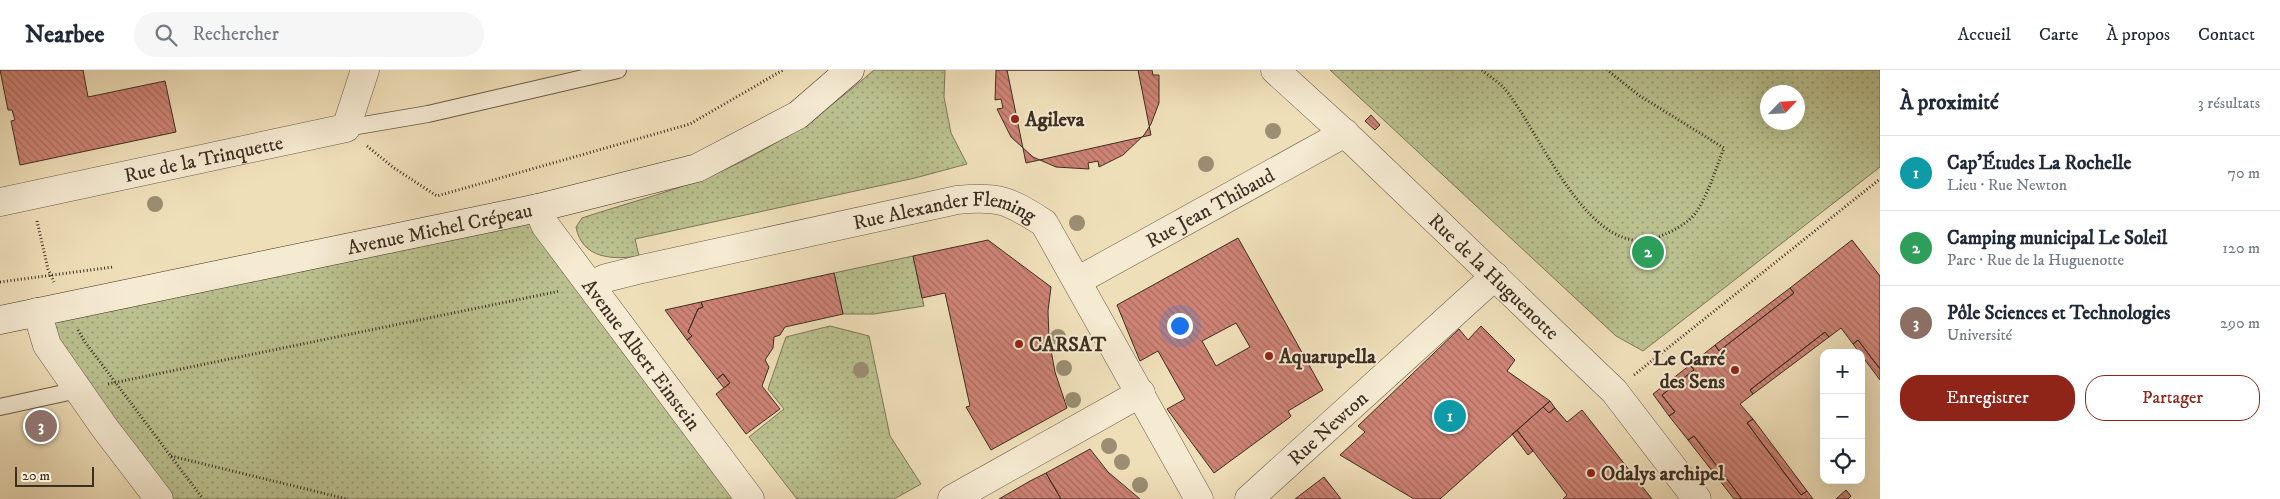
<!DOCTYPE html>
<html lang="fr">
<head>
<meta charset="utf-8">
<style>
	body { margin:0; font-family:"IM FELL DW Pica",serif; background:#f6f6f7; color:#1f2937 }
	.controls { position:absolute; right:15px; bottom:15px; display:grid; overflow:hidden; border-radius:10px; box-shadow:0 5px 20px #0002 }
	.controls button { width:45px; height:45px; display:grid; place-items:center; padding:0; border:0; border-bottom:1px solid #e0e1e3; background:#fff; color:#1f2937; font:25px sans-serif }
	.compass { position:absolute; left:1760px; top:15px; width:45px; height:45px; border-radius:50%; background:#fff; box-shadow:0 5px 20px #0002; rotate:65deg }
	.scale { position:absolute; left:15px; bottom:12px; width:79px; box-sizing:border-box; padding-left:5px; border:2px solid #3d2e22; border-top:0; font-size:14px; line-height:18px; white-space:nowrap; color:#3d2e22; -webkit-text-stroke:4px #f5ead2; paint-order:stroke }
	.you { position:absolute; left:1179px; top:255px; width:18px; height:18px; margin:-12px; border:4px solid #fff; border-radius:50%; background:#1a73e8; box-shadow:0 0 0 8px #1a73e833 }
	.badge { display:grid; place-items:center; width:32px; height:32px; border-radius:50%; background:#8f2418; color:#fff; font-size:16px; font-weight:700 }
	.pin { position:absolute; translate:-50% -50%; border:2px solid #fff; box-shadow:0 1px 5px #0006 }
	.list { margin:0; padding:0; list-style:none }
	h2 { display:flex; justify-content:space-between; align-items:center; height:65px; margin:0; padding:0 20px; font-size:21px }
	h2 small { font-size:16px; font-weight:400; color:#747a83 }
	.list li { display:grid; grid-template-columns:32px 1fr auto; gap:15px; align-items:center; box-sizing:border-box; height:75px; padding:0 20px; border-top:1px solid #e0e1e3 }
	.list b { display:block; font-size:19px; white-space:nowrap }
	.list p { margin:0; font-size:16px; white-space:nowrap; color:#747a83 }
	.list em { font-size:16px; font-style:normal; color:#747a83 }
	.actions { display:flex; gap:10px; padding:15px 20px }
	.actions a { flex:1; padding:11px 0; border:1px solid #8f2418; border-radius:20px; text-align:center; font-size:18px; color:#8f2418 }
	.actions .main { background:#8f2418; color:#fff }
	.icon { flex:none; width:28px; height:28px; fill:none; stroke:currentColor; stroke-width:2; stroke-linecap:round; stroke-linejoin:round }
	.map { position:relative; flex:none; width:1880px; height:429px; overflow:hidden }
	header { display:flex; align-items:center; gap:30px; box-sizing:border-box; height:70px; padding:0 25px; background:#fff; border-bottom:1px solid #e0e1e3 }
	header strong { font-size:24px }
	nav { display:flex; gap:28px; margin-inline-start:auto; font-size:18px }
	.search { width:350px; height:45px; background:#f6f6f7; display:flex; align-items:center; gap:12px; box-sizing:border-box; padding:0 18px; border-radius:28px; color:#747a83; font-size:19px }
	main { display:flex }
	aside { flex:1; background:#fff }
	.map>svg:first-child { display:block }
	.grass { fill:url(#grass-dots); stroke:#7c7858; fill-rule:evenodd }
	.building { fill:url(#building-back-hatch); stroke:#3d2e22; fill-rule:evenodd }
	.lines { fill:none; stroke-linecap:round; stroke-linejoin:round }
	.lane-casing { stroke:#6a5a48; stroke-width:18 }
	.street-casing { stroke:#6a5a48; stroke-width:29 }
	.secondary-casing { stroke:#3d2e22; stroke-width:29 }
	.path { stroke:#3d2e22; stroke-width:3; stroke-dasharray:1 2.5; stroke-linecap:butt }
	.lane { stroke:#f5ead2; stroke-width:16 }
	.street { stroke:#f5ead2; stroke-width:28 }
	.secondary { stroke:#f5ead2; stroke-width:28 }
	.tree { fill:#9b8e72 }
	.poi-dot { fill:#8f2418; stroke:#f5ead2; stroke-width:2 }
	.labels { text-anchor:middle; stroke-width:4; stroke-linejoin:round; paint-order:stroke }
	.poi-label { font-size:20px; font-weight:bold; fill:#3d2e22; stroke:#f5ead2; text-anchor:start }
	.street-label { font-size:20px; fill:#3d2e22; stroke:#f5ead2 }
</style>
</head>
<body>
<header>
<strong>Nearbee</strong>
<div class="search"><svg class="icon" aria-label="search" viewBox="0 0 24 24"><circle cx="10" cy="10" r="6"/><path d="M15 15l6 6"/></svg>Rechercher</div>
<nav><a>Accueil</a><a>Carte</a><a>À propos</a><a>Contact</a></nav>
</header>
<main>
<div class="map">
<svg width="1880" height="429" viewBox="0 0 1880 429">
	<defs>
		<pattern id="grass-dots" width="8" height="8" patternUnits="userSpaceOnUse" patternTransform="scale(1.25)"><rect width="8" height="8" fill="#bac18f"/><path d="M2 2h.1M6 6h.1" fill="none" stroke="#989d74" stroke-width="1.8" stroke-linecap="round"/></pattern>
		<pattern id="building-back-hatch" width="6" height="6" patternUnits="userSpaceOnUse" patternTransform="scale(1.25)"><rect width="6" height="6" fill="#ce8375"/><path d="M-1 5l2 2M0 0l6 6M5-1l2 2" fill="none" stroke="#a86c60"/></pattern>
	</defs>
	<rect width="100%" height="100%" fill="#efdfb9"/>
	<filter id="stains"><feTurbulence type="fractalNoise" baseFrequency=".004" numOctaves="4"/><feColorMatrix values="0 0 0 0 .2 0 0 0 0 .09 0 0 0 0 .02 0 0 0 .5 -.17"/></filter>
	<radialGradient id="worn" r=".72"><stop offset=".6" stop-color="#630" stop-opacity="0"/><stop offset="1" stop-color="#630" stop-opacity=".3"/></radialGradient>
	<path class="grass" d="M874,0H945L944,27L951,63L967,94L915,108L635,169L639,186C613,190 582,189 576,157L582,148C630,132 680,120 726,99C781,74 829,39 874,0Z
		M1330,0H1880V97L1643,281L1616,266ZM1798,22V52H1768V22Z
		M538,138L750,429H159L37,242Z
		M913,186L924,236L874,244H843L834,203Z
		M830,256L869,266L890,366L921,414L894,429H797L749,367L784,339L768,319L786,267Z"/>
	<path class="building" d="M0,0H83L88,27L165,11L176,62L20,95L11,51L15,50L12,40H8Z
		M996,0H1152L1153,5H1159V33L1151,54L1144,65L1123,85L1099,97L1098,91L1088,93L1089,99L1056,97L1033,87L1011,67L997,39L1003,38L1001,29L995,30Z
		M1007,0H1138L1151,65L1026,93Z
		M1371,45L1380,55L1375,60L1365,51Z
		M1238,168L1323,320L1288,341L1291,346L1289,348L1214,403L1167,339L1185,329L1158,281L1140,291L1117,235ZM1236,253L1250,277L1216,296L1202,271Z
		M988,170L1051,217L1048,241L1049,269L1055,302L1067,338L991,380L966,337L970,336L945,223L922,228L913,186Z
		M1852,170L1880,206V299L1858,270L1853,274L1841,258L1829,267L1825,262L1750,320L1753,324L1740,334L1753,349L1747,353L1801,425L1807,421L1813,429H1742L1694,366L1688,370L1669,346L1675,342L1662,325L1694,300L1690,295L1715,275L1719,281L1794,223L1790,218Z
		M834,203L843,244L785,257L780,265L774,267L773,278L765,290L769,297L762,316L780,339L746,364L716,324L730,313L723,304L717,309L687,270L692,266L688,262L698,239L703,237L701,232Z
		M1790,218L1794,223L1719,281L1715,275Z
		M701,232L703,237L698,239L688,262L692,266L687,270L665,240Z
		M1481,256L1515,290L1507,301L1550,331L1440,429H1414L1340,385L1365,362L1358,356L1459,259L1468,270Z
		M1825,262L1829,267L1753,324L1750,320Z
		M1858,270L1880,299V310L1853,274Z
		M1690,295L1694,300L1662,325L1675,342L1669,346L1653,324Z
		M723,304L730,313L724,318L717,309Z
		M1550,331L1555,338L1549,343L1543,337Z
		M1543,337L1549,343L1555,338L1567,352L1582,340L1652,429H1563L1567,425L1517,360Z
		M1753,349L1807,421L1801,425L1747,353Z
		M1517,360L1533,381L1528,385L1512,364Z
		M1694,366L1742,429H1734L1688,370Z
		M1090,379L1108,402L1140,429H1061L1046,403Z
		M1046,403L1061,429H999L1030,411Z
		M1324,407L1341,429H1295Z
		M1846,420L1851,426L1848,429H1836Z"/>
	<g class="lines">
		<g class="lane-casing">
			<path id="lane" d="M346,58L428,44L618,0
				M0,337L78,320"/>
		</g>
		<g class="street-casing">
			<g id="street">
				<path id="s1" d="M1275,0L1354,72L1614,321L1697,429"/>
				<path id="s2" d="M0,132L346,58L365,0"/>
				<path id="s3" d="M538,138L545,155L750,429"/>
				<path id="s4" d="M1077,211L1345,63"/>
				<path id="s5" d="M591,215L606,208L642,199L957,130C999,126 1008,130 1044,153L1199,429"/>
				<path d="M37,242L47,275L104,357L159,429"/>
				<path d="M952,429L1141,323"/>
				<path id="s6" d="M1249,429L1495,206"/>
			</g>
		</g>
		<g class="secondary-casing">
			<g id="secondary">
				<path id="s7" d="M0,250L538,138L697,98L798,45L850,0"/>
			</g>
		</g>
		<path class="path" d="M1482,0C1489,6 1497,11 1503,17C1540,58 1590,200 1663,165C1675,160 1690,152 1697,141C1709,122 1716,98 1724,78L1640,26L1607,0
			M367,76L394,98L437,126L690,54L783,0
			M37,151L48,199L54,212
			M0,212L113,197
			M78,260L85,272L203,429
			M1634,305L1880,109
			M108,314L560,221
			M171,386L347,429"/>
		<use href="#lane" class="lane"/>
		<use href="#street" class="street"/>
		<use href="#secondary" class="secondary"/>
	</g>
	<g class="tree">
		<circle cx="1273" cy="61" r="8"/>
		<circle cx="1206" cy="94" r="8"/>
		<circle cx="155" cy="134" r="8"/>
		<circle cx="1077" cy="153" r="8"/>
		<circle cx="1058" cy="267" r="8"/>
		<circle cx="1064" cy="298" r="8"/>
		<circle cx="861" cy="300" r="8"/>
		<circle cx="1073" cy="330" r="8"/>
		<circle cx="1109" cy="376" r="8"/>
		<circle cx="1122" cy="392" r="8"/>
		<circle cx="1140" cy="415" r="8"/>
	</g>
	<g class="poi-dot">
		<circle cx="1015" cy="49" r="5"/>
		<circle cx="1019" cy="274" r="5"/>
		<circle cx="1269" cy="286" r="5"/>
		<circle cx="1735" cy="300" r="5"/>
		<circle cx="1591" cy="403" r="5"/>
	</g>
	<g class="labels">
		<g class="poi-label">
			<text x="1025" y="56">Agileva</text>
			<text x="1029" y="281">CARSAT</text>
			<text x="1279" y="293">Aquarupella</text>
			<text x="1725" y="295" text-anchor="end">Le Carré<tspan x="1725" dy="23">des Sens</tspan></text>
			<text x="1601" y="410">Odalys archipel</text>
		</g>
		<g class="street-label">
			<text dy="7" stroke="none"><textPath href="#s2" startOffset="208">Rue de la Trinquette</textPath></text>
			<text dy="7" stroke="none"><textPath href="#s4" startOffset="152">Rue Jean Thibaud</textPath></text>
			<text dy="7" stroke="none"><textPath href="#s5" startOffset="364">Rue Alexander Fleming</textPath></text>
			<text dy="7" stroke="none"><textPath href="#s7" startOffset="449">Avenue Michel Crépeau</textPath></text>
			<text dy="7" stroke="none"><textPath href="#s1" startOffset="301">Rue de la Huguenotte</textPath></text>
			<text dy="7" stroke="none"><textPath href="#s3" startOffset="180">Avenue Albert Einstein</textPath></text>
			<text dy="7" stroke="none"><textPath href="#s6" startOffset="106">Rue Newton</textPath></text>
		</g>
	</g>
	<rect width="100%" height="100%" filter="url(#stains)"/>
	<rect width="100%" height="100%" fill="url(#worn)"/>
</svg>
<div class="controls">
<button>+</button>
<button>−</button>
<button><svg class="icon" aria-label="locate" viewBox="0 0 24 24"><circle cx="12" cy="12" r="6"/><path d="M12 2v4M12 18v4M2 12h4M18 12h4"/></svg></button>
</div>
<svg class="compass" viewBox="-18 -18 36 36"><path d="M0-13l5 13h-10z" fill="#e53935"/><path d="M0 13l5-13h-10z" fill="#747a83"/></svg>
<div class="scale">20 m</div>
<div class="you"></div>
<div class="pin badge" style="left:1450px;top:346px;background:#0f9aa8">1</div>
<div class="pin badge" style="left:1648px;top:182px;background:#2e9e5b">2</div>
<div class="pin badge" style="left:41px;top:356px;background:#8d6e63">3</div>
</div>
<aside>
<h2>À proximité<small>3 résultats</small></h2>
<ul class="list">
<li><span class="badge" style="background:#0f9aa8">1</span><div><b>Cap’Études La Rochelle</b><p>Lieu · Rue Newton</p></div><em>70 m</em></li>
<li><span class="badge" style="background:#2e9e5b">2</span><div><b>Camping municipal Le Soleil</b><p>Parc · Rue de la Huguenotte</p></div><em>120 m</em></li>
<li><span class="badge" style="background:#8d6e63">3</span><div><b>Pôle Sciences et Technologies</b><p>Université</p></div><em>290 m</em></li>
</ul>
<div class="actions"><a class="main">Enregistrer</a><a>Partager</a></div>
</aside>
</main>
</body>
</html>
